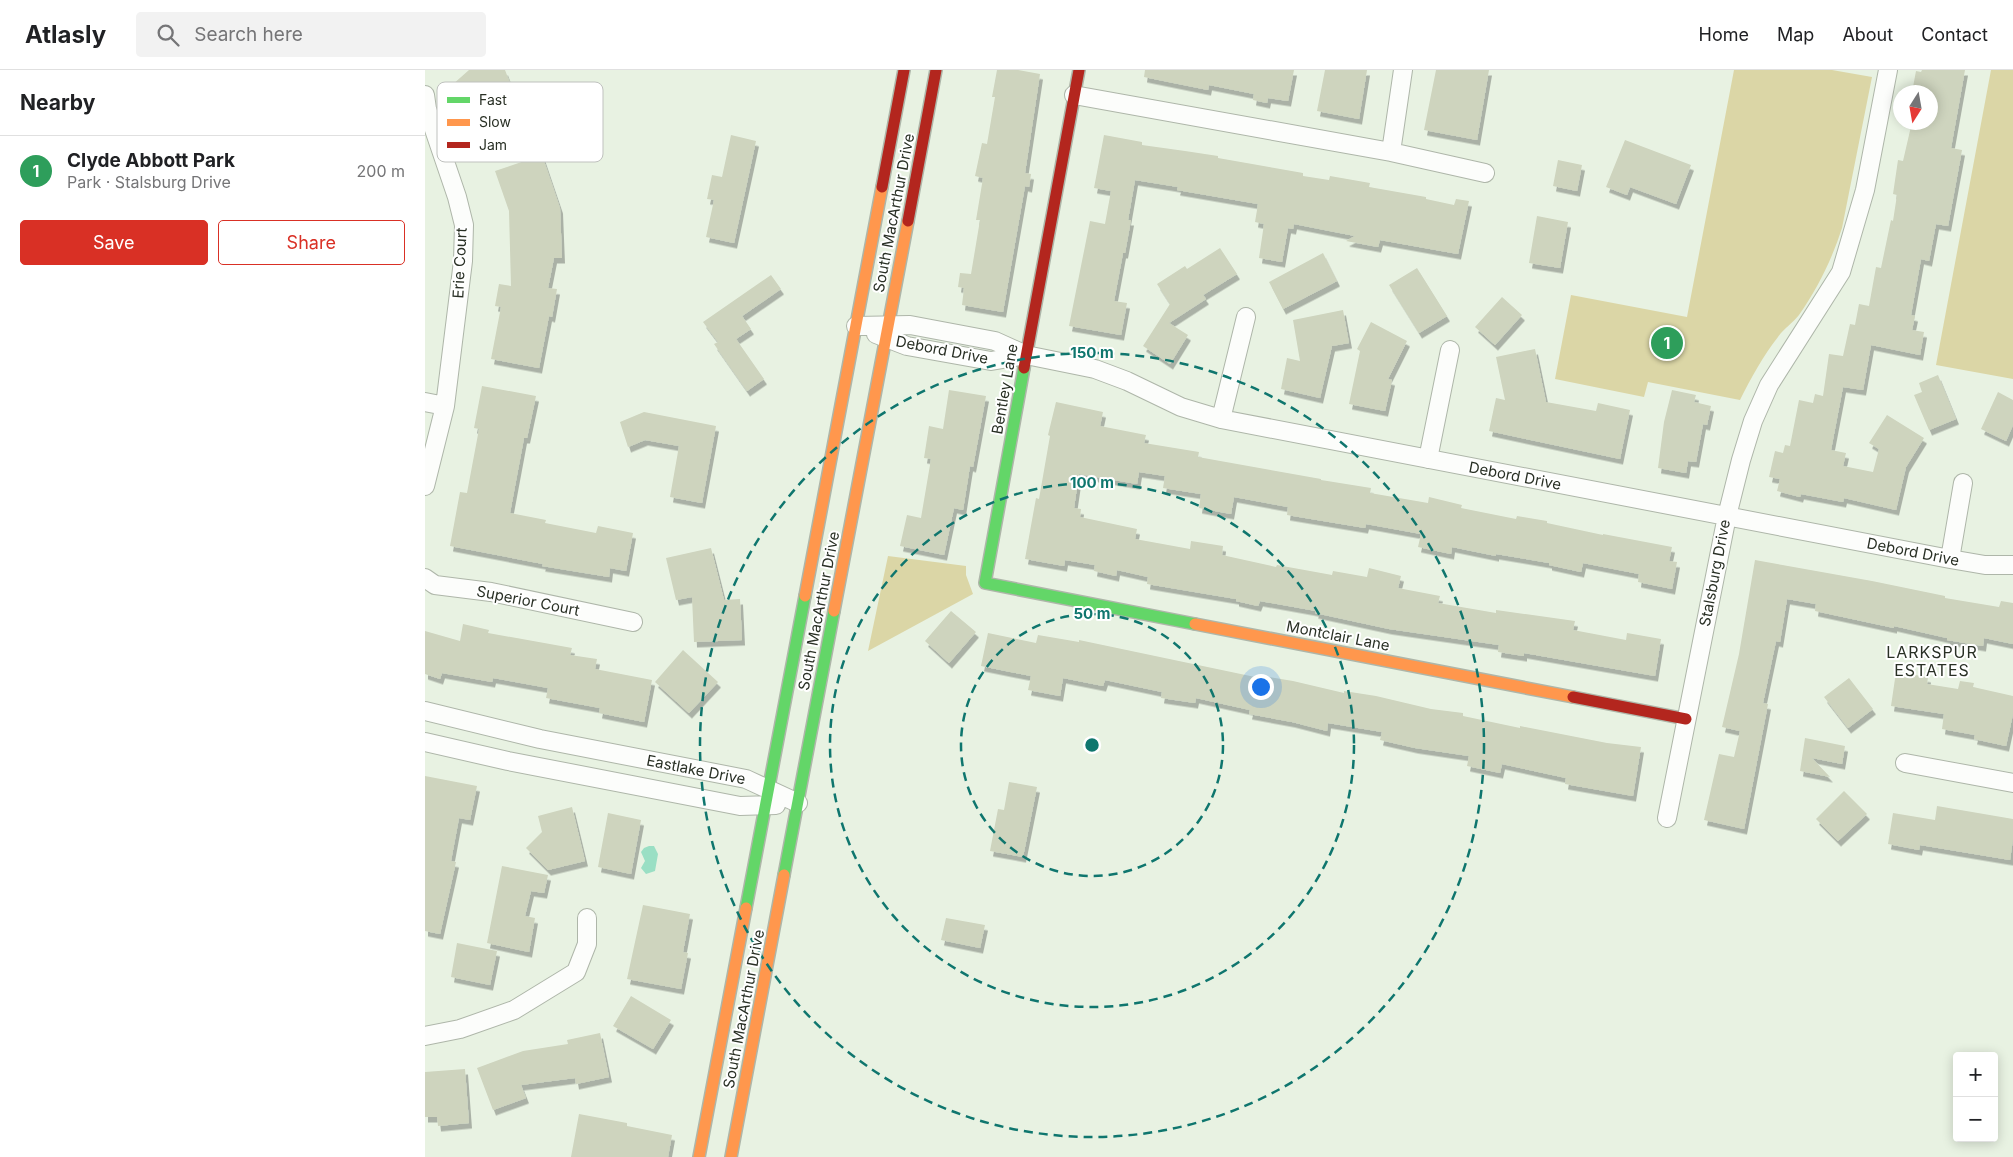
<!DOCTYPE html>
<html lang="en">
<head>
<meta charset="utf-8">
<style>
	body { margin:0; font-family:Inter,sans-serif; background:#f2f2f2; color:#202124 }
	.controls { position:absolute; right:15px; bottom:15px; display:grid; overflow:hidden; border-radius:5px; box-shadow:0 2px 12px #0003 }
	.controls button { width:45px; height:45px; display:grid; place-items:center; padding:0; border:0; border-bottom:1px solid #e0e0e0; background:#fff; color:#202124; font:25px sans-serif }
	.compass { position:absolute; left:1468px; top:15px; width:45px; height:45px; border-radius:50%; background:#fff; box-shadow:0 2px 12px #0003; rotate:191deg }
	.you { position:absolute; left:835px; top:616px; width:18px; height:18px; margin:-12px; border:4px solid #fff; border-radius:50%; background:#1a73e8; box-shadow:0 0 0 8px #1a73e833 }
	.badge { display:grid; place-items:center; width:32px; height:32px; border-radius:50%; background:#d93025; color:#fff; font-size:16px; font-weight:700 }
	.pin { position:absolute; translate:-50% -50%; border:2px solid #fff; box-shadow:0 1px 5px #0006 }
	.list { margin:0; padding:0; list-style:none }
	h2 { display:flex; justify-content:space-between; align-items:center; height:65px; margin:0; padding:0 20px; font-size:21px }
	h2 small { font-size:16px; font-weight:400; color:#757577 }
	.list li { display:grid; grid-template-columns:32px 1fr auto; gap:15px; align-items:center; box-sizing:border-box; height:70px; padding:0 20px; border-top:1px solid #e0e0e0 }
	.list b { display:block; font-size:19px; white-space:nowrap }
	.list p { margin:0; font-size:16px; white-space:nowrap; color:#757577 }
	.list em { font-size:16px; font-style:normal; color:#757577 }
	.actions { display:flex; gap:10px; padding:15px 20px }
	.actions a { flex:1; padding:11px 0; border:1px solid #d93025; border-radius:5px; text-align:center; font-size:18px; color:#d93025 }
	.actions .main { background:#d93025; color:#fff }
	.icon { flex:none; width:28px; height:28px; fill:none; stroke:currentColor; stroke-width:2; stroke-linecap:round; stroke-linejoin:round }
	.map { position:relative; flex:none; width:1588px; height:1087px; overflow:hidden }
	header { display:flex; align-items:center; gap:30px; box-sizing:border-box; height:70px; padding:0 25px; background:#fff; border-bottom:1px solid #e0e0e0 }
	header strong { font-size:24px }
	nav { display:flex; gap:28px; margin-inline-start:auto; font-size:18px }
	.search { width:350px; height:45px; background:#f2f2f2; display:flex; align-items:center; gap:12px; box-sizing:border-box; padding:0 18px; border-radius:5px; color:#757577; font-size:19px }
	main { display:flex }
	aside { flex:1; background:#fff }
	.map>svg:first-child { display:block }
	.green { fill:#dbd6a6 }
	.water { fill:#9adfc4 }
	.building { fill:#ced4be; filter:url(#shadow) }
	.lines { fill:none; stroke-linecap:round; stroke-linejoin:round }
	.street-casing { stroke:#aeb6a9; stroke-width:20 }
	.fast-casing { stroke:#aeb6a9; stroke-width:14 }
	.slow-casing { stroke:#aeb6a9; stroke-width:14 }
	.jam-casing { stroke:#aeb6a9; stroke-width:14 }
	.street { stroke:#fcfdfb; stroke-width:18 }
	.fast { stroke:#63d668; stroke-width:11 }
	.slow { stroke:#ff974d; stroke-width:11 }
	.jam { stroke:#b3261e; stroke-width:11 }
	.ring { fill:none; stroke:#0f766e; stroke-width:2.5; stroke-dasharray:9 6 }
	.labels { text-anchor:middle; stroke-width:4; stroke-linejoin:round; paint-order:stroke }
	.street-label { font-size:15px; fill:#293025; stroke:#fff }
	.neighbourhood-label { font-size:16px; letter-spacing:1px; fill:#293025; stroke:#fff }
	.key { fill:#fff; stroke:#bfc1be; stroke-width:1 }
	.key-label { font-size:14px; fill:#293025 }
	.centre { fill:#0f766e; stroke:#fff; stroke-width:2.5 }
	.ring-label { font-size:15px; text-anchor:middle; font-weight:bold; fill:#0f766e; stroke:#fff; stroke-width:4; stroke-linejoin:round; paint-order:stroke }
</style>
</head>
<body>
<header>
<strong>Atlasly</strong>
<div class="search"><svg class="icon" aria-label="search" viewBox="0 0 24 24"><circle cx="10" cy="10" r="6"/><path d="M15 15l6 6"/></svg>Search here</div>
<nav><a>Home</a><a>Map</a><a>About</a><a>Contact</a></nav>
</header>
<main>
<aside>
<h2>Nearby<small></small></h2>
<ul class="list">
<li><span class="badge" style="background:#2e9e5b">1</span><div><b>Clyde Abbott Park</b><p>Park · Stalsburg Drive</p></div><em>200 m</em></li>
</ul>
<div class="actions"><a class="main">Save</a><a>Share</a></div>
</aside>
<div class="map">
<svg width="1588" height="1087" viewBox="0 0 1588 1087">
	<defs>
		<filter id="shadow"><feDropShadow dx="3" dy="5.5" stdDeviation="0" flood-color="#0004"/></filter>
	</defs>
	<rect width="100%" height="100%" fill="#e8f2e2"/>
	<path class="green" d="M1309,0H1407L1447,7L1417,158C1407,189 1393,218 1374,245C1368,253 1359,258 1353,267C1338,286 1326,308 1315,330L1223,312L1219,327L1130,309L1146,225L1262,247Z
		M1566,0H1588V309L1511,295Z
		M463,486L541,496V505L548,524L443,581Z"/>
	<path class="water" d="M224,776H229L233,784L230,801L221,804L216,798L220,791L216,782L219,778Z"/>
	<path class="building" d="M44,0H80L103,60L62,76H56L37,27L27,15Z
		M572,0H593L615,4L600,103L606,104L604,117L600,116L578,242L537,235L539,218L533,217L535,203L546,204L555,150H551L558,108L550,106L557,73L562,74L570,27H567Z
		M720,0H869L863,31L843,28L842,33L828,30L829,24L784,15L783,20L719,7Z
		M900,0H942L934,49L892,41Z
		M1011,0H1064L1052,70L999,60Z
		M1497,0H1540L1526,78L1537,80L1523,156L1511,154L1504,191L1496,189L1486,245L1490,246L1487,260L1499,262L1495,285L1446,275L1438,320L1418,317L1406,380L1421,383L1418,396L1448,402L1454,379L1444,373L1462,345L1499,368L1481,397L1471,440L1419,428L1418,432L1376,424L1375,427L1352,421L1355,409L1344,407L1350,381L1358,383L1360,375L1365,376L1374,330L1388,333L1390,324L1398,326L1404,284L1418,286L1425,254L1430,255L1434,234L1444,236L1451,197L1456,198L1466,150L1468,151L1472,125L1468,124L1473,90L1478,91L1487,52H1506V21L1488,17L1491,1L1496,2Z
		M306,65L331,71L309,173L281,167L289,130L282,129L287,105L297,107Z
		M679,65L717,72V75L760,81L793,86V88L878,103V106L904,110L905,106L945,113L944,117L1001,127V129L1029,135L1031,129L1044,131L1033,184L955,170L953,177L921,171L930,166L869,154L868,159L863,158L857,192L834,188L839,154L830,152L833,134L752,120L753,117L710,110L703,150H706L700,183H698L689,231L702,233L696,265L644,256L665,151L680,154L686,121L669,118Z
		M1200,70L1266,95L1251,134L1205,117L1202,125L1181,117Z
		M117,85L135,138L137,188H129L123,218L132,219L127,247L124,246L114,298L66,289L76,237L70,236L74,214L86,216L84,141L70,101Z
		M1133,90L1157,95L1152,121L1128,116Z
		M1112,146L1143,152L1135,198L1104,193Z
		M795,178L812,204L778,225L781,229L744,253L763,265L745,294L718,276L745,234L732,214L760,196L762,199Z
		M898,183L912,211L858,239L844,212Z
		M992,198L1022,246L994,263L964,215Z
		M346,205L356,219L317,246L326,259L311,269L339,309L322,321L289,274L293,272L278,252Z
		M1077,227L1097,245L1070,275L1050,257Z
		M918,240L924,273L907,276L895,328L856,319L862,288L875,291L868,250Z
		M946,252L982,271L963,309L967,310L960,341L924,334L935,281L932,279Z
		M1110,279L1121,332L1171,341L1173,333L1205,340L1195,389L1064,361L1071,328L1080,330L1071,287Z
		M1513,305L1531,349L1504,360L1489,325L1497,322L1494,313Z
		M57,316L111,326L102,368H99L85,443L121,450L120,453L171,463L173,456L208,463L201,501L185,498L184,507L117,496L118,494L25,476L35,422L42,423L54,359L49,358Z
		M524,320L561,326L548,397L545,396L538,440L529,438L519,485L475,476L482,445L496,448L506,389L499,388L504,356L518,359Z
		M1247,320L1271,325L1269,332L1286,336L1282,355L1278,354L1271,392L1263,391L1261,403L1233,398L1239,352Z
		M1573,322L1588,330V355L1581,371L1556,359Z
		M631,332L678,342L675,356L721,365L719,373L774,382L773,387L896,409V410L946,418L945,423L1003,433L1004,427L1037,435L1036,438L1091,449L1092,446L1122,451V453L1178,465V464L1247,477L1244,491L1252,492L1247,519L1213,512L1214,504L1158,493L1156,502L1124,495V493L1071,484V486L1027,477L1026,484L993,477L996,464L941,454L940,458L862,445L863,437L809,427L806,444L774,438L776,424L738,418L740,406L714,402L712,414L654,404L649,438L656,439L655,447L712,459L710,469L765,479L766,471L798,476L797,485L851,497L852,495L907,505L908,501L942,507L944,498L976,506L973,518L1015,526L1013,533L1071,543V540L1150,551L1148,560L1201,570L1202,563L1236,569L1230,606L1099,583V586L1073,582L1074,575L964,559L890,543L891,541L835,531L833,536L811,531V529L722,514L723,507L692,500L691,506L669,501L670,495L640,490L639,496L600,489L611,428L614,429L625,366L623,365Z
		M219,342L291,356L277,433L245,427L254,376L220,370L203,377L195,352Z
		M286,478L299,530L315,529L317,570L269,572L267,527L251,530L241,488Z
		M1330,490L1447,511L1520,526V528L1574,537L1576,531L1588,533V574L1559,568L1558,576L1522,570V568L1469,556V558L1390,541L1391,534L1362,529L1355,572L1351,571L1338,633L1343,634L1319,759L1279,750L1294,684L1309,687L1315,661L1297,657L1314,584Z
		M526,541L551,562L524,593L500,571Z
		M38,554L64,560L63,563L147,578L145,585L172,589L170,599L227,610L219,652L174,643L175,638L121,628L123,618L68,608L67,612L17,603L15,609L0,604V561L35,571Z
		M563,563L611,573L613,565L654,572V570L830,607L831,605L868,611L919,623V621L951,626L1006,639L1038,643V646L1095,658V656L1182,673L1216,677L1208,726L1140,714L1141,708L1077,694L1075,703L1042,696L1044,686L990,678L955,670L957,662L903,653L902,661L867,652L824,644L825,640L771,628L770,633L736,628L737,622L680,610L678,616L638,608L635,626L603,620L606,606L556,596Z
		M258,580L293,612L264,643L230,612Z
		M1471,602L1503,607L1502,614L1533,619L1535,611L1549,613L1548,617L1588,626V644L1581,676L1549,669L1550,665L1517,659L1519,644L1466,636Z
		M1424,608L1448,639L1423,658L1399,627Z
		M1380,668L1420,676L1417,694L1387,688L1405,707L1375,701Z
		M0,706L52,716L45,750L34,748L26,791L31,792L15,864L0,861Z
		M584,712L612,717L598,787L565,781L573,739L579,740Z
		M1419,721L1442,744L1413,771L1391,749Z
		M1512,736L1588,749V769L1585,790L1495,775L1494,780L1463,774L1468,743L1510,750Z
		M147,737L160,791L123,800L101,778L117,762L113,746Z
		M183,743L216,750L206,804L173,797Z
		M77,796L123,805L119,823L106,821L100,846L110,848L104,882L62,873Z
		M218,835L265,844L258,882L263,883L256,919L202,909Z
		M521,848L560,855L555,878L516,870Z
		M32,873L72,881L65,915L26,907Z
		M206,926L246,950L228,979L188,956Z
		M175,963L184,1007L151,1014L150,1008L96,1015L101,1028L68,1040L52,998L98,981L143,974L142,970Z
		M40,999L44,1053L13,1056L12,1047H0V1002Z
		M154,1044L202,1053V1056L247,1065L243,1087H146Z"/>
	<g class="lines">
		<g class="street-casing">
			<path id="street" d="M0,25L2,39L32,127L39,155L38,191L20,336L0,416
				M649,25L966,82L978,0
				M966,82L1060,103
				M431,256L485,255L570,271L601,285L670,299L702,311L756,337L796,349L1525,489L1560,495H1588
				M451,264L482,276L566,291L601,285
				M0,332L20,336
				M796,349L821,247
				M1003,389L1025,280
				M1525,489L1538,413
				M0,508L10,515L66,522L208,552
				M0,641L115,669L321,709L373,733
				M0,672L83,691L315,736L351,735
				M1480,693L1588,713
				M1242,748L1302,446L1316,390L1328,351L1344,315L1416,202L1440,120L1463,0
				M0,966L35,959L89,940L151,902L162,874V848"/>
		</g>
		<g class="fast-casing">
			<path id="fast" d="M599,298L560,513L770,554
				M359,805L409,541
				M321,838L380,526"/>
		</g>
		<g class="slow-casing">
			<path id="slow" d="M380,526L457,117
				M409,541L483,151
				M770,554L1148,627
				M274,1087L321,838
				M306,1087L359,805"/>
		</g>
		<g class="jam-casing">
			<path id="jam" d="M457,117L479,0
				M483,151L511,0
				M599,298L654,0
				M1148,627L1261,649"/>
		</g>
		<use href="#street" class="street"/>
		<use href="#fast" class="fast"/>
		<use href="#slow" class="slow"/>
		<use href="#jam" class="jam"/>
	</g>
	<g class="ring">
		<circle cx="667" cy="675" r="131"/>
		<circle cx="667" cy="675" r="262"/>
		<circle cx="667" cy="675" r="392"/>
	</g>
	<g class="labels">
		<g class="street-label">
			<text transform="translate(469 143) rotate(-79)" y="5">South MacArthur Drive</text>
			<text transform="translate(35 193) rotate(-87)" y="5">Erie Court</text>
			<text transform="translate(517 280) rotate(11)" y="5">Debord Drive</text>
			<text transform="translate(580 319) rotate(-80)" y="5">Bentley Lane</text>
			<text transform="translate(1090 406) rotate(11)" y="5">Debord Drive</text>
			<text transform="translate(1488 482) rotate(11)" y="5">Debord Drive</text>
			<text transform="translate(1290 503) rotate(-79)" y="5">Stalsburg Drive</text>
			<text transform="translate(103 531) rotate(11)" y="5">Superior Court</text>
			<text transform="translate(394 541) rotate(-79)" y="5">South MacArthur Drive</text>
			<text transform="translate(913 566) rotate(11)" y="5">Montclair Lane</text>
			<text transform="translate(271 700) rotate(11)" y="5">Eastlake Drive</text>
			<text transform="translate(319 939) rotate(-79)" y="5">South MacArthur Drive</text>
		</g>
		<g class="neighbourhood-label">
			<text x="1507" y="588">LARKSPUR<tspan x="1507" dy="18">ESTATES</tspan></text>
		</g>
	</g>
	<rect x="12" y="12" width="166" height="80" rx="8" class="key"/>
	<rect x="22" y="27" width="23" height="6" fill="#63d668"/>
	<rect x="22" y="49" width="23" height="7" fill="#ff974d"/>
	<rect x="22" y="72" width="23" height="6" fill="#b3261e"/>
	<g class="key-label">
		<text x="54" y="35">Fast</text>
		<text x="54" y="57">Slow</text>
		<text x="54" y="80">Jam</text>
	</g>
	<circle cx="667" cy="675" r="8" class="centre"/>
	<g class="ring-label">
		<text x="667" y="288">150 m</text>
		<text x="667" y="418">100 m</text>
		<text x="667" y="549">50 m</text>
	</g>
</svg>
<div class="controls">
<button>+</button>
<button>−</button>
</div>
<svg class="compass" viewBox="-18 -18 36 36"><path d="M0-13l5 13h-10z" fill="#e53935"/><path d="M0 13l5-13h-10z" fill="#757577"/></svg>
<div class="you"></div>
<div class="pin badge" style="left:1242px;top:273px;background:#2e9e5b">1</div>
</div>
</main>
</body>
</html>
